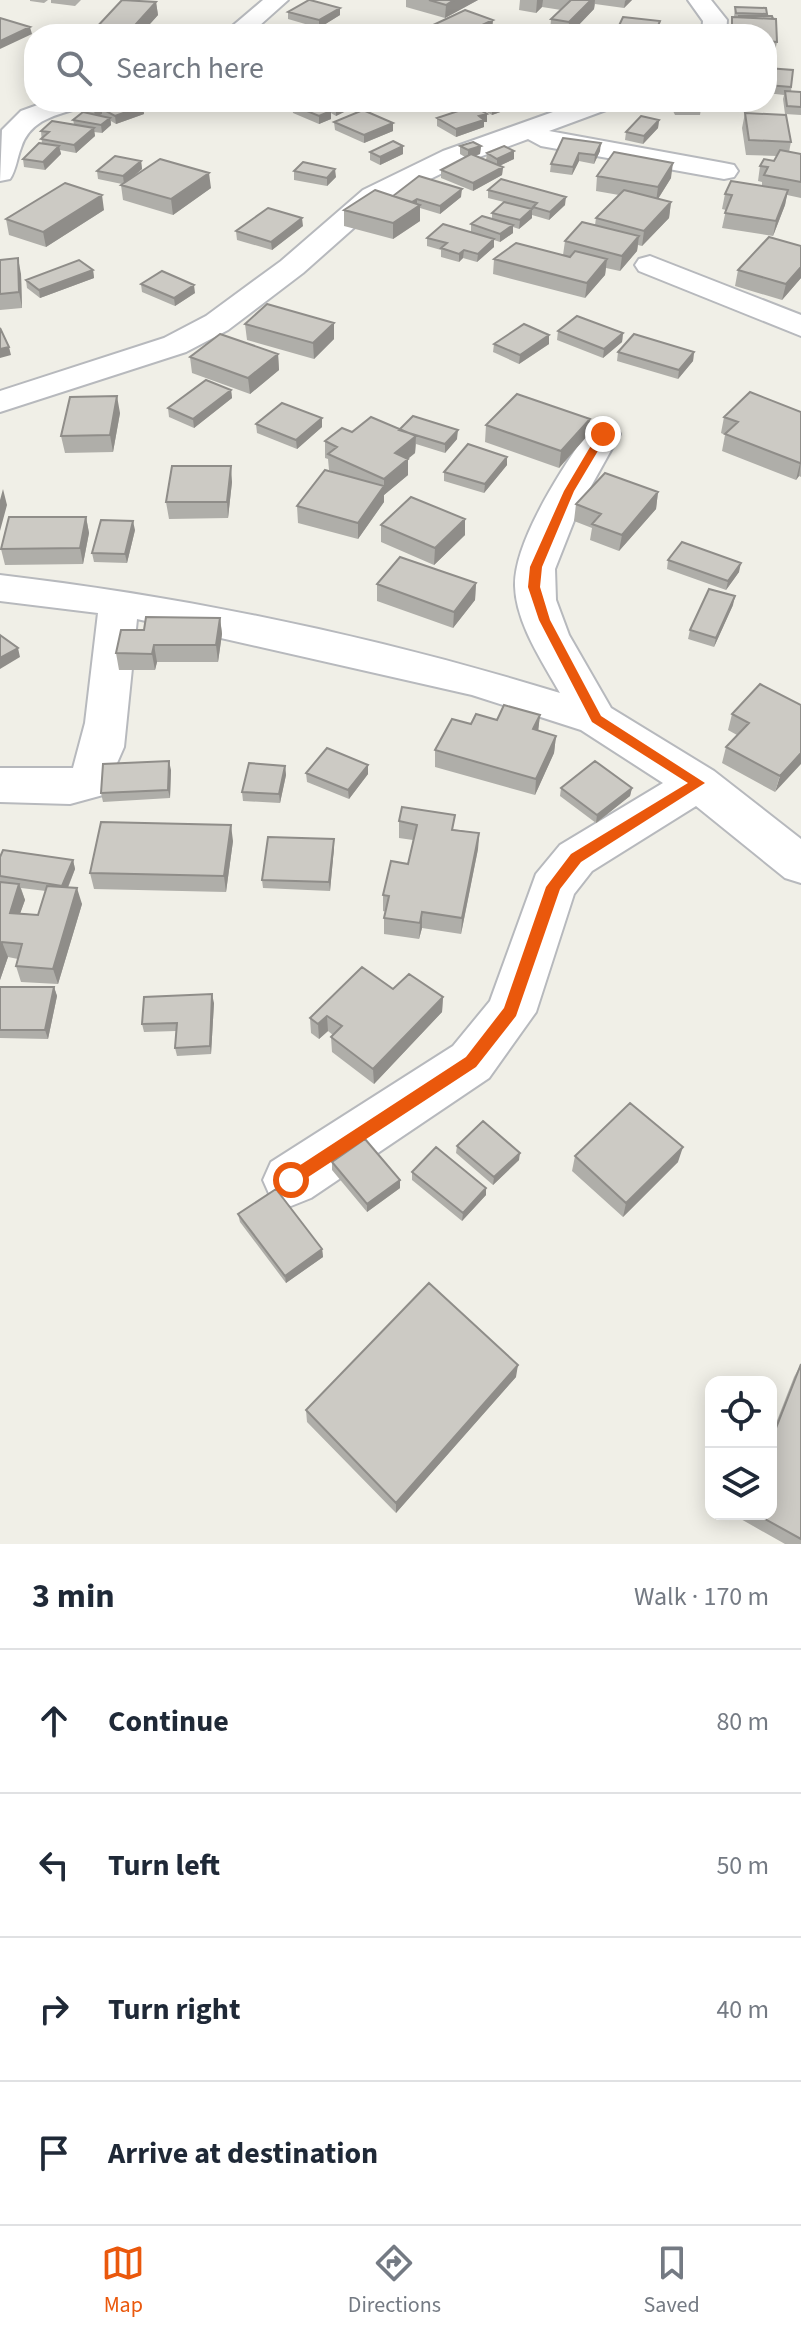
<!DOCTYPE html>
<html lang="en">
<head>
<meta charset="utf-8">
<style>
	body { margin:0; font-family:"Source Sans 3",sans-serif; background:#f6f6f7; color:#1f2937 }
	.controls { position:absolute; right:24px; bottom:24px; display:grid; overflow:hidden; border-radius:16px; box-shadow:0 4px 20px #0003 }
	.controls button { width:72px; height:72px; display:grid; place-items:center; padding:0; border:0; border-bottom:2px solid #e0e1e3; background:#fff; color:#1f2937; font:40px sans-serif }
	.stop { position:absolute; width:24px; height:24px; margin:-18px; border:6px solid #ea580c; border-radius:50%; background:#fff }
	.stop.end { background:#ea580c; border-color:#fff; box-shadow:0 2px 8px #0008 }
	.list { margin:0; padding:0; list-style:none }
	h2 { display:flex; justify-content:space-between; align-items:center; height:104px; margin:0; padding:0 32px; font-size:34px }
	h2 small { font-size:26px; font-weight:400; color:#747a83 }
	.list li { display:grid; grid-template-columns:52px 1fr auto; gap:24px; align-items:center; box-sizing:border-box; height:144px; padding:0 32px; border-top:2px solid #e0e1e3 }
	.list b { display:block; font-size:30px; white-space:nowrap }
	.list em { font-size:26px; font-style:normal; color:#747a83 }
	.icon { flex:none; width:44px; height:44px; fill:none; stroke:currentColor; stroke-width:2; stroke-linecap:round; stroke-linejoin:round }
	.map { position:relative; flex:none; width:801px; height:1544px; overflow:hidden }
	.search { position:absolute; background:#fff; box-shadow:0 4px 20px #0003; left:24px; right:24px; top:24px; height:88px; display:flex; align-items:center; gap:20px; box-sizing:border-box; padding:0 28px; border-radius:32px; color:#747a83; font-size:30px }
	.sheet { height:680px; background:#fff }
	nav { display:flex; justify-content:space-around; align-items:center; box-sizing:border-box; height:112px; border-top:2px solid #e0e1e3; background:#fff; font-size:22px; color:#747a83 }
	nav a { display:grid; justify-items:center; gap:4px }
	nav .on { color:#ea580c }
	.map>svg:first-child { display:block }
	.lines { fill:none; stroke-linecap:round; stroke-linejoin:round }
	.minor-casing { stroke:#b7b9bd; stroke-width:4 }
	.minor { fill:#fff; fill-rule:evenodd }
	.wall { fill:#afaea9; fill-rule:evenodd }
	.shaded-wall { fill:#8f8d89 }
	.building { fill:#cccac4; stroke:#8f8d89; stroke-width:2 }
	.route { fill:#ea580c }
</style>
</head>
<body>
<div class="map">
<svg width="801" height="1544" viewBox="0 0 801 1544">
	<rect width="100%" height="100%" fill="#f0efe7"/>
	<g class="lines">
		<g class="minor-casing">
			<path id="minor" d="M263,0H288L250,34H223Z
				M688,0H711L727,20L726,34H702L703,21Z
				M46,102H87L83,107C57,115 30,119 21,148C17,158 16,170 10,179L0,181L2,130L21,111Z
				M581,102H618L614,107L549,131L724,163L734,165L738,171L734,177L724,179L541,146L528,139L463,163L383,202L303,273L228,330L186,352L0,412V391L164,338L206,316L281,261L363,190L443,151Z
				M650,256L801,315V336L639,271L635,265L639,259Z
				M603,424L615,427L620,434L579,508L555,569L556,600L569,635L611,708L714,771L801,839V883L785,878L696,806L592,871L574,894L536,1012L489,1078L311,1198L291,1206L271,1198L263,1180L271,1162L453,1046L490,1001L536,874L560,845L663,783L581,730L472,695L137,619L124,747L103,795L70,804L0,802V768H73L85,723L98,613L0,601V575C189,597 378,637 560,693C542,661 516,623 515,586C514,540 565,464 591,427Z"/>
		</g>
		<use href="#minor" class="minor"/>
	</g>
	<path class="wall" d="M30,0H48L44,3L30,1Z
		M51,0H81L75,6L51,3Z
		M406,0H478L445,18L406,7Z
		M520,0H632L624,8L595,4L594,9L576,28L595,34L550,33L551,19L561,10L542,7L536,13L519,10Z
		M156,2L158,15L141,34H95L94,30Z
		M735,7L767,14V16L777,42L774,56L767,55V34H730L732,17H734Z
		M340,8V15L319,28L288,19V12Z
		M767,68L793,70L791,92H801V115L785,114L783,99L784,95L767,93Z
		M299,102H354V107L336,116L331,113V119L319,124L293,113L292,105Z
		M474,102H528L492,115L474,105Z
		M644,102H702L700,115H675L673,111H662L660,105H645Z
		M81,103L143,106L144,114L116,124L111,121V125L102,133L94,132L95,136L76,153L60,150L61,154L45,170L24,167L23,159L42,144L41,131L74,124L73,120L87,113L82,111Z
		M745,113L791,142L789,152L801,154V198L787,195L785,205L773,236L722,228L726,210L722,209L725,194L762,186V182L758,181L760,166L774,161L777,156L746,155L742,128Z
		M437,118L487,122H484V127L456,137L437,126Z
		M659,120L658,128L643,144L625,140L626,132Z
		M334,122L393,123V131L364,143L335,130Z
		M563,138L600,151L594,164L579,161L572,175L550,172L551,164Z
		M403,146V154L380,165L370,160V152Z
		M460,146H481L480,154L475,156L486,160L487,153L514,151V159L499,166L503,167L502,175L473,191L441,178V170L465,157L460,154Z
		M141,161L142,169L133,177L211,188L173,215L123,200L121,185L122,184L98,179L97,171Z
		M294,171L336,177L327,186L294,180Z
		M597,176L671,178L658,199L671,202L669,218L642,246L638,245L637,251L620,271L606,268L605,275L585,298L493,274L494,259L563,255L565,241L595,225L596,218L619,195L596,191Z
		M488,190L565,205L549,220L532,215V210V218L519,229L513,227V233L500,242L494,240V247L477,262L463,258L459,262L441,257V250L427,246V238L471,232V224L492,219V213L504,202L488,198Z
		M393,196L461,197L440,214L420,208V221L393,239L344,226V210Z
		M104,210L46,247L9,235L6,219Z
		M303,226L272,250L237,240L236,231Z
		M801,246V278L782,300L735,286L738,270Z
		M0,260L21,274L22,308L0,310Z
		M93,270L94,278L40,298L27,288L26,280Z
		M141,284L195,293L175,306L142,292Z
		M334,323V339L314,359L247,340L245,324Z
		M558,331L623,333L622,342L603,358L557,340Z
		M494,344H549L519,364L493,352Z
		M618,352H694L693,361L678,379L617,361Z
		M278,354L279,370L250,394L192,373L190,357Z
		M231,390L232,398L194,428L169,417L168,408Z
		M801,412V477L799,476L796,480L722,451L725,435L721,433L724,417Z
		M120,413L113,452L65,453L61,436Z
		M322,418V427L297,449L257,433L256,424Z
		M590,419L588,435L559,468L485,442L486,425Z
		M400,429L457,439L445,453L416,444L415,453L408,459V475L384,495V502L358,539L298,523L297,506L336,473L329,470L328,459L325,458V441L352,432Z
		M507,465L484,493L444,481V472Z
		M232,482L228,518L169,519L166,502Z
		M658,492L656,509L619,551L590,540L592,528L574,521L576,504Z
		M86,517L89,533L83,564L5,565L1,549Z
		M381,525L465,535L434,565L381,542Z
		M135,530L127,563L94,562L92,553Z
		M668,560L739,572L726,590L667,569Z
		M476,583L475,600L453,628L377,601V584Z
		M733,605L714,647L688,639L690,630Z
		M220,618L222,634L218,662H157L155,670H119L116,653Z
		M801,705L775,792L722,763L726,747L737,735L728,730L732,714Z
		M540,715L538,731L556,736L554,753L535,795L435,767V750L497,720Z
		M285,766L286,775L280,803L243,801L242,792Z
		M171,770L170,798L103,802L101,793Z
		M306,773L368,774L349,799L307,782Z
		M561,788H632L630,796L596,823L560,796Z
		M399,821L479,833L478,849L461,934L422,928L419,939L384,934V918L386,912L383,911V895L408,864L413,840L399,838Z
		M334,839V848L330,891L263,888L262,880Z
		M233,841L226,892L94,889L90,873Z
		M0,857L73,860L75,869L68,888L82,904L58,984L21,982L16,966L18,959L8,957L0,980ZM21,888L46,891L38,915L20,913L25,900Z
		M0,987H54L57,996L48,1039L0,1038Z
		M393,989L443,997L442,1012L374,1084L332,1052L331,1037L333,1035L328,1031L319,1039L311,1033L310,1018Z
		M214,1003L211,1054L177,1056L175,1048L176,1031L144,1032L142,1024Z
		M457,1146L519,1160L493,1185L456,1153Z
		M575,1156L678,1162L623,1217L572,1171Z
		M332,1162L400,1188L367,1212L332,1170Z
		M412,1172L486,1188V1195L462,1221L412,1180Z
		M238,1214L322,1249L323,1257L286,1283L240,1222Z
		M801,1364V1544H785L739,1518L741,1514H771V1436L794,1377Z
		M516,1377L396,1513L307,1422L306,1410Z"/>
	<path class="shaded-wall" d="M454,0H478L445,18L446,5Z
		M537,0H543L542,7L536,13Z
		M591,0H595L594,9L570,34H568L569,22Z
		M626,0H632L624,8L625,1Z
		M156,2L158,15L141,34H128Z
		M340,8V15L319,28V20Z
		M493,20L492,34H463Z
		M30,27L32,34L0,49V41Z
		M113,102H123L102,109V114L95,117L94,110Z
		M348,102H354V107L336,116V108Z
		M506,102H528L492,115V107Z
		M143,106L144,114L116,124L115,116Z
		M331,111V119L319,124V116Z
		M487,114V122H484V127L456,137V129L479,116Z
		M110,118L111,125L102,133L101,125Z
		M659,120L658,128L643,144L644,136Z
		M393,123V131L364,143V135Z
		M94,128L95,136L76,153L74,145Z
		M601,143L600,151L594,164L595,155Z
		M59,146L61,154L45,170L43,162Z
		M403,146V154L380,165V157Z
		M481,146L480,154L468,158V150Z
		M514,151V159L497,167V159Z
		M579,153V161L572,175L573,167Z
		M141,161L142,169L124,184L123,176Z
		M673,163L671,178L656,202L658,187Z
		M503,167L502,175L473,191V183Z
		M335,169L336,177L327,186V178Z
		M209,173L211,188L173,215L171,199Z
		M462,189L461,197L440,214V206Z
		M788,190L785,205L773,236L776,221Z
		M102,195L104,210L46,247L43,232Z
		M566,197L565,205L549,220L550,212Z
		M417,199V207L420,205V221L393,239V223L410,204Z
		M671,202L669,218L642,246L644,231Z
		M532,209V218L519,229L520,220Z
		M302,218L303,226L272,250L271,242Z
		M513,225V233L500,242V234Z
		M639,236L637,251L620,271L622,256Z
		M494,239V247L477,262L478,254Z
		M464,250L463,258L459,262V254Z
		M18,258L21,274L22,308L19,292Z
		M607,259L605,275L585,298L587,283Z
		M801,267V278L782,300L786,284Z
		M93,270L94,278L40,298L39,290Z
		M194,285L195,293L175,306L174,298Z
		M334,323V339L314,359L313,343Z
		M623,333L622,342L603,358L604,349Z
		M549,335V344L519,364L520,355Z
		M9,347L11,355L0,358V349Z
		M694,352L693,361L678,379L679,370Z
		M278,354L279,370L250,394L248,378Z
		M231,390L232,398L194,428L193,419Z
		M117,396L120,413L113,452L110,435Z
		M322,418V427L297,449L296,440Z
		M590,419L588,435L559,468L561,451Z
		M458,430L457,439L445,453V444Z
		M416,436L415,453L395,469V453Z
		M507,457V465L484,493L485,484Z
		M408,459V475L384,495V502L358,539V523L384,486V479Z
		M801,462L799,476L796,480L800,463Z
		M231,466L232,482L228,518L227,502Z
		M3,489L7,505L0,531V500Z
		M658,492L656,509L619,551L622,535Z
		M86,517L89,533L83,564L80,548Z
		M465,519V535L434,565L435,548Z
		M133,521L135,530L127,563L125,554Z
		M741,563L739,572L726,590L728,581Z
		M476,583L475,600L453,628L454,612Z
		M735,596L733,605L714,647L716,638Z
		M220,618L222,634L218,662L216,645Z
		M154,645L157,662L155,670L152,654Z
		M18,648L20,657L0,669V658Z
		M540,715L538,732L533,729Z
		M556,736L554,753L535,795L536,779Z
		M801,753V764L775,792L780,776Z
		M169,761L171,770L170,798L168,790Z
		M368,765V774L349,799L348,790Z
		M285,766L286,775L280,803L279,794Z
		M632,788L630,796L596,823L597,815Z
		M231,825L233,841L226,892L224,876Z
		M479,833L478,849L461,934L462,918Z
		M334,839V848L330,891L329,882Z
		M73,860L75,869L65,894L62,886Z
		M19,884L25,900L15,928L10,913Z
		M77,888L82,904L58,984L53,969Z
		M422,912V928L419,939L420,923Z
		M2,942L8,957L0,980V948Z
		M54,987L57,996L48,1039L45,1030Z
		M212,994L214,1003L211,1054L210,1046Z
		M443,997L442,1012L374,1084L373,1069Z
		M327,1016L328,1031L319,1039L318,1024Z
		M683,1147L678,1162L623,1217L626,1203Z
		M520,1153L519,1160L493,1185L494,1177Z
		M400,1180V1188L367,1212V1204Z
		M486,1188V1195L462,1221L463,1213Z
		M322,1249L323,1257L286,1283L285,1276Z
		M518,1365L516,1377L396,1513V1503Z"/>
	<path class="building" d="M122,0L156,2L128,33L94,30Z
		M309,0H310L340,8L319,20L288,12Z
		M429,0H454L446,5Z
		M571,0H591L569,22L551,19Z
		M735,7L766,8L767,14L736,13Z
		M465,10L493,20L463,34H414Z
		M739,16H772L773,19L739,17Z
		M623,17L660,21L655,33L661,34H615Z
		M732,17L776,19L777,42L767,41V34H732Z
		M0,18L30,27L0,41Z
		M257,26L275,28L269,34L251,31Z
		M575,28L595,34H565Z
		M767,68L793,70L791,87L767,85Z
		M785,91L801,92V107L787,106Z
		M84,102H113L94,110L81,103Z
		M120,102H135L143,106L115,116L102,109Z
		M299,102H309L331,111L319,116L292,105Z
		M321,102H348L336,108Z
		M483,102H506L492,107Z
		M473,106L487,114L479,116L484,120L456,129L437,118Z
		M363,110L393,123L364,135L334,122Z
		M83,112L110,118L101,125L73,120Z
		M745,113L786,115L791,142L749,140Z
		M641,116L659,120L644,136L626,132Z
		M52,121L94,128L74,145L41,139L49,132L41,131Z
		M563,138L601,143L595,155L579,153L573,167L551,164Z
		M393,141L403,146L380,157L370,152Z
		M473,142L481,146L468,150L460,146Z
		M39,143L59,146L43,162L23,159Z
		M504,146L514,151L497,159L487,153Z
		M780,150L801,154V182L764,175L768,167L760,166L764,159L774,161Z
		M614,152L673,163L658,187L597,176Z
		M471,154L503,167L473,183L441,170Z
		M115,156L141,161L123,176L97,171Z
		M160,159L209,173L171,199L121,185Z
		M303,162L335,169L327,178L294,171Z
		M419,176L462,189L440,206L417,199L412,202L393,196Z
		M501,179L566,197L550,212L533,207L537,203L488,190Z
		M731,181L788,190L776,221L725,213L732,195L725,194Z
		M65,183L102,195L43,232L6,219Z
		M375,190L420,205L393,223L344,210Z
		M624,190L671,202L644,231L596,218Z
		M504,202L532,209L520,220L492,213Z
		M268,208L302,218L271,242L236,231Z
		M482,216L513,225L500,234L471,224Z
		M582,222L639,236L622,256L565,241Z
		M443,224L494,239L478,254L464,250L459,254L441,248L447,243L427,238Z
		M769,237L801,246V267L786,284L738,270Z
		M516,243L570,257L575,251L607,259L587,283L494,259Z
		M18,258L19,292L0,294V260Z
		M79,260L93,270L39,290L26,280Z
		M162,271L194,285L174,298L141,284Z
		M267,304L334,323L313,343L245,324Z
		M577,316L623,333L604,349L558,331Z
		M524,324L549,335L520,355L494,344Z
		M0,328L9,347L0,349Z
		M220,334L278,354L248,378L190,357Z
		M634,334L694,352L679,370L618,352Z
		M206,380L231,390L193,419L168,408Z
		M750,392L801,412V462L800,463L725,434L738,422L724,417Z
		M517,394L590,419L561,451L486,425Z
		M117,396L110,435L61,436L70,397Z
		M282,403L322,418L296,440L256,424Z
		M413,416L458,430L445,444L399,430Z
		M371,417L416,436L395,453L408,459L384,479L328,454L337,447L325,441L342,428L352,432Z
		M468,444L507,457L485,484L444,472Z
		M172,466H231L227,502H166Z
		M325,470L384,486L358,523L297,506Z
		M605,473L658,492L622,535L592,524L601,514L576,504Z
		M411,497L465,519L435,548L381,525Z
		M9,517H86L80,548L1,549Z
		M101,520L133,521L125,554L92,553Z
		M682,542L741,563L728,581L668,560Z
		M400,557L476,583L454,612L377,584Z
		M709,589L735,596L716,638L690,630Z
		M146,617L220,618L216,645H154L152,654L116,653L121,630H144Z
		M0,635L18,648L0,658Z
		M760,684L801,705V753L780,776L726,747L749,723L732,714Z
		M504,705L540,715L533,729L556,736L536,779L435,750L452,719L471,724L476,714L497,720Z
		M327,748L368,765L348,790L306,773Z
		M169,761L168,790L101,793L103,764Z
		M595,761L632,788L597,815L561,788Z
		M249,763L285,766L279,794L242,792Z
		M402,807L455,815L452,830L479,833L462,918L422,912L420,923L384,918L389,896L383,895L391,861L408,864L417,825L399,821Z
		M101,822L231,825L224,876L90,873Z
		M268,837L334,839L329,882L262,880Z
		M3,850L73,860L62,886L0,876V857Z
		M0,882L19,884L10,913L38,915L47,886L77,888L53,969L16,966L22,944L2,942L0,948Z
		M362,967L393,989L409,974L443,997L373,1069L331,1037L342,1026L327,1016L318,1024L310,1018Z
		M0,987H54L45,1030H0Z
		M212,994L210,1046L175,1048L177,1023L142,1024L144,997Z
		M630,1103L683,1147L626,1203L575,1156Z
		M483,1121L520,1153L494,1177L457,1146Z
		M365,1139L400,1180L367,1204L332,1162Z
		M436,1147L486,1188L463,1213L412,1172Z
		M276,1189L322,1249L285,1276L238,1214Z
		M429,1283L518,1365L396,1503L306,1410Z
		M801,1364V1539L756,1514H771V1441Z"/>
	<path class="route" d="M599,432L608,434L574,491L542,567L540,587L550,620L601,716L705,783L581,862L560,889L516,1016L476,1067L296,1185H285V1175L466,1057L504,1008L546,887L571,854L688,783L592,722L539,620L528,587L530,567L564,491Z"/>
</svg>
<div class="controls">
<button><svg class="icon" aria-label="locate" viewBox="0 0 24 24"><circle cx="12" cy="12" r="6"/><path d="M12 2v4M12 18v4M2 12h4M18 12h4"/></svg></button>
<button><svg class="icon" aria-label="layers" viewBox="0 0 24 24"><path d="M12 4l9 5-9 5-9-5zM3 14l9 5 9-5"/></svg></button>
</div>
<div class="stop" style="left:291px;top:1180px"></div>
<div class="stop end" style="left:603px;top:434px"></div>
<div class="search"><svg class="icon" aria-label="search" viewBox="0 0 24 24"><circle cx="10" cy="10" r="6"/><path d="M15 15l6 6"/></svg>Search here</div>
</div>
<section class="sheet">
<h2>3 min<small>Walk · 170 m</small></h2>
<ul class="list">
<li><svg class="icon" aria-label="ahead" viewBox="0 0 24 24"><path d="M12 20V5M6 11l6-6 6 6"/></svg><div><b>Continue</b></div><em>80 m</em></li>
<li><svg class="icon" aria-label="left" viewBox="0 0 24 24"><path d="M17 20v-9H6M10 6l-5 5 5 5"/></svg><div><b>Turn left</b></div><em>50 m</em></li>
<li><svg class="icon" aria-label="right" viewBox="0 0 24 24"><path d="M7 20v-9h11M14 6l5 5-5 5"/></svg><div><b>Turn right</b></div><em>40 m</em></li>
<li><svg class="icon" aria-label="arrive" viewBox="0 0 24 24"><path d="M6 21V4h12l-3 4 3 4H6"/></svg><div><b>Arrive at destination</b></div></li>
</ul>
</section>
<nav>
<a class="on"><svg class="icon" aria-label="map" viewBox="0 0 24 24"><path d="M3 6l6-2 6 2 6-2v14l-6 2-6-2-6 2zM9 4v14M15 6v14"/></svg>Map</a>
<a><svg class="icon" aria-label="directions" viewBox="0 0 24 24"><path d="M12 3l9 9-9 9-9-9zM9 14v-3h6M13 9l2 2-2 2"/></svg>Directions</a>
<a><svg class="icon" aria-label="saved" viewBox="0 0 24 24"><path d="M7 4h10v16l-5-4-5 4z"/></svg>Saved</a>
</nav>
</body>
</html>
